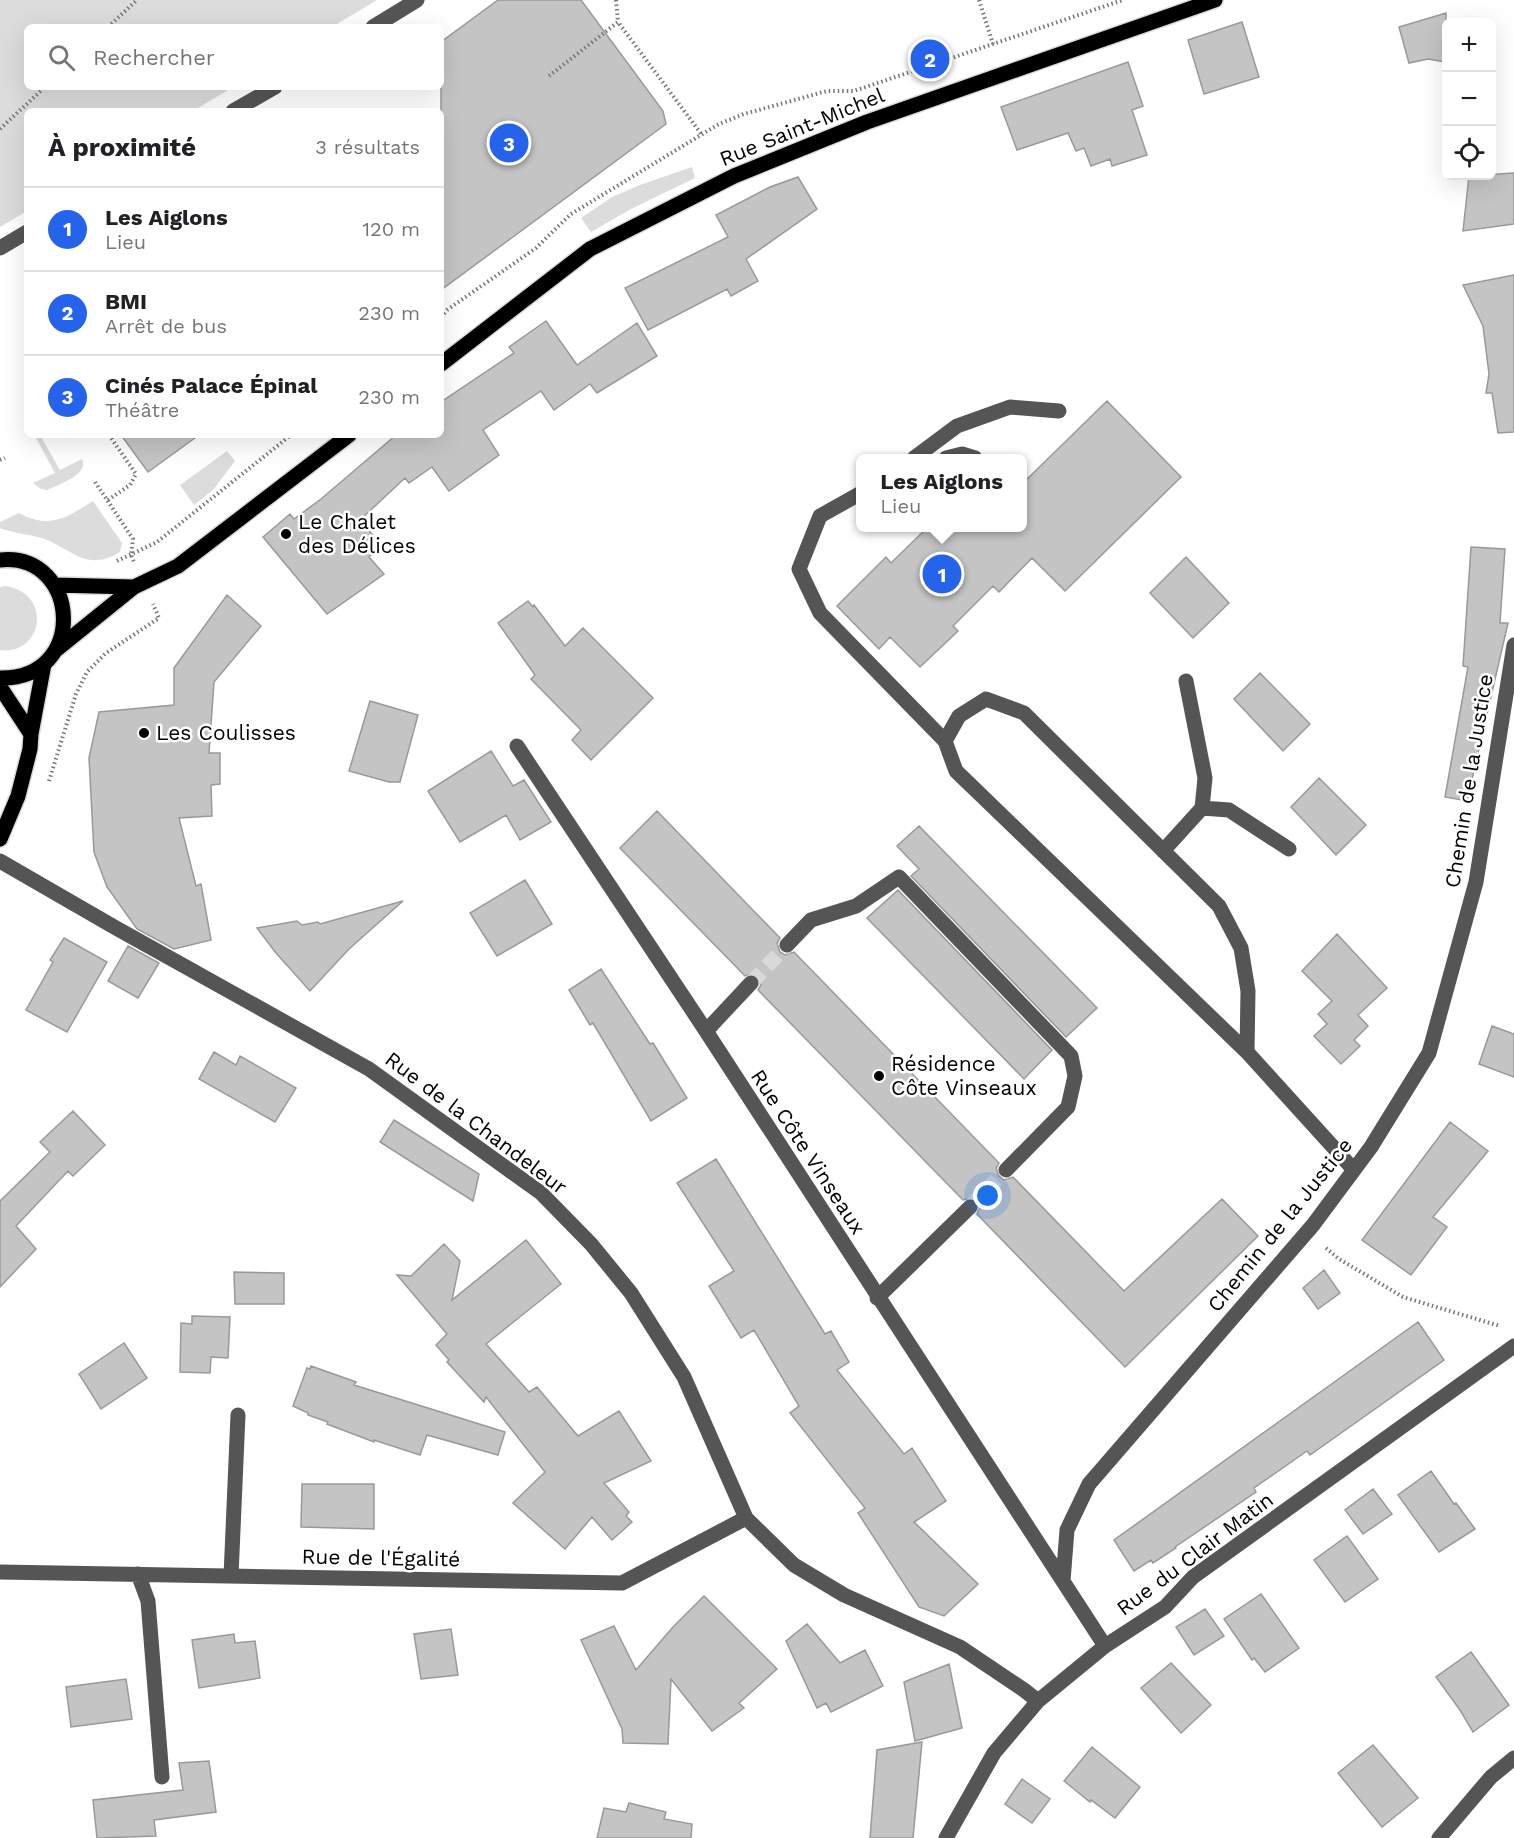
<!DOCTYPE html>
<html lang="fr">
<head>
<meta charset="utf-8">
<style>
	body { margin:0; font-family:"Work Sans",sans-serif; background:#f6f6f6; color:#202124 }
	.controls { position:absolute; right:18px; top:18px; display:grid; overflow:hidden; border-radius:9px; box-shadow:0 6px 24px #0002 }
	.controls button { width:54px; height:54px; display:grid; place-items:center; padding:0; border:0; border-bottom:2px solid #e0e0e0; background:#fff; color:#202124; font:30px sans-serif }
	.you { position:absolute; left:988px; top:1196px; width:21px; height:21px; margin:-15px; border:4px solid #fff; border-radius:50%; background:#1a73e8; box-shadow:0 0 0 9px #1a73e833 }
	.badge { display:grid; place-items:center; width:39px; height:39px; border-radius:50%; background:#2563eb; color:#fff; font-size:20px; font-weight:700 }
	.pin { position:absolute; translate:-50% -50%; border:3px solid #fff; box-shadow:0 2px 6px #0006 }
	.popup { position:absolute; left:856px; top:454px; width:171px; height:78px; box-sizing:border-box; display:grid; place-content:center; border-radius:9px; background:#fff; filter:drop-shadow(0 2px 4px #0005); font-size:20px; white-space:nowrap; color:#757577 }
	.popup b { font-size:22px; color:#202124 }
	.popup::after { content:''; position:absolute; left:50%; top:100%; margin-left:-12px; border:12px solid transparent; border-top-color:#fff }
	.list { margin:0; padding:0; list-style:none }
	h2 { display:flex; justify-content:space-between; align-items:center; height:78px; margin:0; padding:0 24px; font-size:26px }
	h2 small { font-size:20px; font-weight:400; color:#757577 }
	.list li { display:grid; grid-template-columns:39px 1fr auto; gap:18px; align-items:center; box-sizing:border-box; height:84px; padding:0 24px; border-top:2px solid #e0e0e0 }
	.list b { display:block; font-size:22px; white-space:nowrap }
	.list p { margin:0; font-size:20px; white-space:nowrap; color:#757577 }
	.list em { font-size:20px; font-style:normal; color:#757577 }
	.icon { flex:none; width:33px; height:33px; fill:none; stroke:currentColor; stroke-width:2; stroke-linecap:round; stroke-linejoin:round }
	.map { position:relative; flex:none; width:1514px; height:1838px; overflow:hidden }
	.search { position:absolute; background:#fff; box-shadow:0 6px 24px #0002; left:24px; top:24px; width:420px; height:66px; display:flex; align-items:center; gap:15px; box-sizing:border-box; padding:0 21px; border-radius:9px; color:#757577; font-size:22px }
	.panel { position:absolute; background:#fff; box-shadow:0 6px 24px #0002; left:24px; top:108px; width:420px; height:330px; border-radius:9px }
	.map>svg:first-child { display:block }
	.green { fill:#dcdcdc }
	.building { fill:#c4c4c4; stroke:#999; stroke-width:1.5 }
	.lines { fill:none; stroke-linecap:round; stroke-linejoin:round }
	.minor-tunnel { stroke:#d9d9d9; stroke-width:15; stroke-dasharray:15 8; stroke-linecap:butt }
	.major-casing { stroke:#dbdbdb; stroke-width:18 }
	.path { stroke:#777; stroke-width:4; stroke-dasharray:1.5 3; stroke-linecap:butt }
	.minor { stroke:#555; stroke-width:15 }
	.major { stroke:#000; stroke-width:15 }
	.poi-dot { fill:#000; stroke:#fff; stroke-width:2 }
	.labels { text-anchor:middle; stroke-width:5; stroke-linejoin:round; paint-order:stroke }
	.street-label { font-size:21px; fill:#000; stroke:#fff }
	.poi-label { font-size:21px; fill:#000; stroke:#fff; text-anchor:start }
</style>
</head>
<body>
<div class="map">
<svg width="1514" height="1838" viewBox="0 0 1514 1838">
	<rect width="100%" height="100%" fill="#fff"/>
	<path class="green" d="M0,0H377L332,27H27V87H233L193,111H27V211L0,227Z
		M692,167L695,178L631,209L591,232L581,218L612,197L640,185Z
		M40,435L60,470L82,459C89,475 59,484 47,490L41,489L33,483L55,473L35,436Z
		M227,451L235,461L213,490L194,505L180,485Z
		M93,501L122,543L120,552C86,573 71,548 42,538C28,534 13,533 0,528V522L19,513C50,530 67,517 93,501Z
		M5,586C55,594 41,656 0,650V587Z"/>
	<path class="building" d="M498,0H581L663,111L666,124L441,290V42Z
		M1446,13V62L1428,59L1409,63L1399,27Z
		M1242,22L1259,77L1204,94L1188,40Z
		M1128,62L1143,106L1132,110L1147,155L1112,166L1110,159L1091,166L1084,148L1076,151L1068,133L1017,150L1001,107Z
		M1514,173V224L1463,231L1469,176Z
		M798,177L817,209L746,259L758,281L731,296L727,289L648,330L625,288L728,237L716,215L770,187Z
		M1514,275V432L1498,433L1492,393H1486L1489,374L1483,326L1463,285Z
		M546,321L577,365L637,323L657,356L597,393L590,384L554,410L541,391L483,430L499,455L449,491L432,467L409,483L405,478L360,520L382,546L369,557L384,574L327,614L263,537L290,514L294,519L321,499L396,435H441V402L514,353L509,347Z
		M1107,401L1181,477L1065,591L1032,558L999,592L993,586L953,626L958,631L920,667L890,637L879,649L837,606L886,557L891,563L927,528H1023V483Z
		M121,435H199L148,472Z
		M1471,547L1505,549L1500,623H1508L1467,801L1445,797L1468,667L1463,666Z
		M1186,557L1229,603L1193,638L1150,593Z
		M227,595L261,626L214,682L209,753H220V784L211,785L212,816L179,818L196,886L201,884L211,940L174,949L137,929L107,887L94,852L89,758L99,712L174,705V668Z
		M528,601L533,607L534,605L565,646L583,628L653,698L591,760L572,740L581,730L531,679L535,675L498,623Z
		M1260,673L1310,724L1283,751L1234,699Z
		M370,701L418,715L400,782H389L349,771Z
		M491,751L513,786L524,780L551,822L520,840L506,815L460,842L428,791Z
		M1319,778L1366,825L1336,855L1291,807Z
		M657,811L780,938L777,943L780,952L785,955L794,952L999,1163L996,1168L999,1176L1004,1180L1013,1177L1124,1291L1222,1199L1258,1236L1125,1367L977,1214L979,1209L977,1201L972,1198L963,1200L758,990L761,985L758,976L753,973L745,976L620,848Z
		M919,826L1097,1008L1066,1037L911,876L919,869L897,846Z
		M525,880L552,924L497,956L470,913Z
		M898,890L1052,1050L1024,1079L867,918Z
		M403,901L349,949L310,991L276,953L257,928L297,921L302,925L318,922L320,924Z
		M1337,934L1387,988L1358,1015L1368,1026L1354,1040L1360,1046L1341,1064L1314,1036L1327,1024L1318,1014L1332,1001L1302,971Z
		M64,938L107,962L67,1032L26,1010L53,962L50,960Z
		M128,946L159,963L138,998L108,981Z
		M601,969L650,1044L653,1043L687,1098L651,1121L593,1023L590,1025L569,990Z
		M1492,1026L1514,1034V1077L1479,1064Z
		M214,1052L236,1065L240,1056L296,1088L275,1122L199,1079Z
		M73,1111L105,1145L73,1176L68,1171L16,1226L36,1249L0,1287V1201L50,1152L40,1142Z
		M394,1120L479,1174L473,1201L380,1142Z
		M1450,1122L1488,1151L1433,1217L1447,1227L1411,1275L1362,1240Z
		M716,1159L825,1334L831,1331L849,1362L837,1370L904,1454L912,1448L946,1501L914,1522L978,1584L944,1616L919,1607L858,1513L865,1508L790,1413L799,1406L754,1330L741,1338L709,1286L734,1271L677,1183Z
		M526,1240L561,1284L486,1344L529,1392L537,1387L578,1436L619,1411L651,1461L604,1483L629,1512L626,1516L632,1522L612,1540L592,1517L565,1549L513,1503L545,1472L486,1397L484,1402L447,1362L449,1360L436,1345L447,1334L397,1275L411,1276L444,1244L460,1261L452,1300Z
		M1324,1270L1340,1293L1318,1309L1303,1288Z
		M234,1272L284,1273V1304H235Z
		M192,1316L230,1317L228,1358L211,1357L210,1373L180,1372L181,1323L192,1324Z
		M1418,1322L1444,1360L1310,1455L1307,1451L1254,1488L1256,1492L1175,1547L1176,1548L1153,1563L1151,1560L1134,1571L1114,1540Z
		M124,1343L147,1378L101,1409L79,1374Z
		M311,1366L356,1382L354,1385L505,1432L498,1455L427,1435L420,1455L374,1440V1442L327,1424L328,1422L308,1415V1413L293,1406L307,1368L310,1369Z
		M1431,1471L1454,1504L1456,1503L1475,1529L1439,1552L1398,1495Z
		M302,1484H374V1529L301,1527Z
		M1373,1489L1392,1514L1363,1534L1345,1510Z
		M1347,1536L1378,1579L1345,1602L1314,1560Z
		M1261,1594L1299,1648L1265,1672L1254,1658L1252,1660L1224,1619Z
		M704,1596L777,1669L739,1703L744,1708L712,1731L671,1679L668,1744L623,1743L622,1729L581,1640L614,1626L636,1670L673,1627Z
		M1205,1609L1224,1636L1194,1655L1176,1627Z
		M807,1624L840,1663L865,1650L883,1686L831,1712L826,1703L817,1708L786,1641Z
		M451,1629L458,1675L421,1679L414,1634Z
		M234,1634L235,1643L255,1641L260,1678L199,1688L192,1640Z
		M1471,1652L1509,1705L1473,1732L1460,1710L1436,1677Z
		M1171,1663L1211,1705L1181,1733L1141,1688Z
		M949,1664L962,1728L915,1741L904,1682Z
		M126,1679L132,1719L71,1727L66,1687Z
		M922,1742L913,1838H870L877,1750Z
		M1373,1745L1418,1798L1382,1827L1338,1773Z
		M1092,1747L1140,1787L1115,1818L1091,1800L1090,1802L1064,1781Z
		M209,1761L216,1812L154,1820L156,1836L97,1838L93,1800L183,1790L179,1763Z
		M1022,1779L1050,1799L1032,1823L1005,1804Z
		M629,1803L666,1812L664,1819L692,1824L691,1838H597L604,1808L626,1812Z"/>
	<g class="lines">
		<path class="minor-tunnel" d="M751,983L787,945
			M970,1207L1006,1170"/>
		<g class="major-casing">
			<path id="major" d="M441,364L590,249L734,176L867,122L1215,0
				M0,560C80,552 89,680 0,678
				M54,585L134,587
				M56,650L134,587L178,566L349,435
				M0,687L31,734
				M0,839L18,796L30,749L31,734L44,664"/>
		</g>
		<path class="path" d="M616,0L618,22
			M979,0L993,44
			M108,27L137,0
			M549,76L618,22L702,135
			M0,129L45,87
			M441,317L447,310L536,248L571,214L719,124L744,114L827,91H854L1123,0
			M0,460L5,458
			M95,482L133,539L131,555L134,562
			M108,500L130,485L136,474L109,435
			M117,561L157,542L291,435
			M49,781L76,694L87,672L106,653L159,618L153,604
			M1326,1248L1339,1259L1403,1297L1500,1326"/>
		<path class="minor" d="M373,27L417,0
			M233,111L275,87
			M0,248L27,232
			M914,458L957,426L1010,407L1059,411
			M946,458L962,454L975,458
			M861,493L820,516L799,569L820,613L945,741
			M517,746L706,1031L1105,1646
			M1202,808L1229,810L1289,849
			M1163,851L1202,808L1205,778L1186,681
			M0,861L116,928L369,1069L541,1193L591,1244L631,1293L684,1377L746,1518L794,1565L844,1595L960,1647L1024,1690L1038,1701
			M787,945L811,920L856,906L899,877L1071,1056L1075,1076L1068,1107L1006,1170
			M706,1031L751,983
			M1247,1052L1248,991L1241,948L1219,906L1024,713L986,699L959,716L945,741L956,771L1247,1052L1354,1170
			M877,1298L970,1207
			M0,1572L622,1583L746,1518
			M138,1574L148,1601L162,1777
			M231,1576L238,1415
			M1063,1581L1067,1530L1089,1484L1313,1225L1371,1147L1429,1053L1476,882L1514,645
			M946,1838L994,1753L1038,1701L1105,1646L1165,1607L1193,1577L1514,1346
			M1439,1838L1491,1777L1514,1758"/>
		<use href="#major" class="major"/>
	</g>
	<g class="poi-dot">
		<circle cx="286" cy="534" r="6"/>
		<circle cx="144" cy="733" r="6"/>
		<circle cx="879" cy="1076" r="6"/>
	</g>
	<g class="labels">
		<g class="street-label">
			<text transform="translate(802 127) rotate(-22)" y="7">Rue Saint-Michel</text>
			<text transform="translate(1469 781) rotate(-81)" y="7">Chemin de la Justice</text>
			<text transform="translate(476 1123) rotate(37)" y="7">Rue de la Chandeleur</text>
			<text transform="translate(808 1152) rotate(57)" y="7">Rue Côte Vinseaux</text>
			<text transform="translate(1280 1225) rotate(-51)" y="7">Chemin de la Justice</text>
			<text transform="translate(1195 1554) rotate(-37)" y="7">Rue du Clair Matin</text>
			<text transform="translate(381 1558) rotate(1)" y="7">Rue de l'Égalité</text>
		</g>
		<g class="poi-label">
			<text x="298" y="529">Le Chalet<tspan x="298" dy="24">des Délices</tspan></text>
			<text x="156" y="740">Les Coulisses</text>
			<text x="891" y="1071">Résidence<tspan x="891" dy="24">Côte Vinseaux</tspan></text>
		</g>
	</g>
</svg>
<div class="controls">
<button>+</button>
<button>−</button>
<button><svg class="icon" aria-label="locate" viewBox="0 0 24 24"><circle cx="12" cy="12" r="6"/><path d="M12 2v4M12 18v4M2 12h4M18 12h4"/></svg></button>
</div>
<div class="you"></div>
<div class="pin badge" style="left:942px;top:574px">1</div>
<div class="popup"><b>Les Aiglons</b>Lieu</div>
<div class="pin badge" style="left:930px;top:59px">2</div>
<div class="pin badge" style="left:509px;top:143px">3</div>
<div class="search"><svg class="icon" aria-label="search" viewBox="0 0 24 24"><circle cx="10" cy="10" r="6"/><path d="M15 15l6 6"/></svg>Rechercher</div>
<section class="panel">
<h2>À proximité<small>3 résultats</small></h2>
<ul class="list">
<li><span class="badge">1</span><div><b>Les Aiglons</b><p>Lieu</p></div><em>120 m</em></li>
<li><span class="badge">2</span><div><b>BMI</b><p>Arrêt de bus</p></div><em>230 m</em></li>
<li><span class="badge">3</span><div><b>Cinés Palace Épinal</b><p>Théâtre</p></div><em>230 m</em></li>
</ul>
</section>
</div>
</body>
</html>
